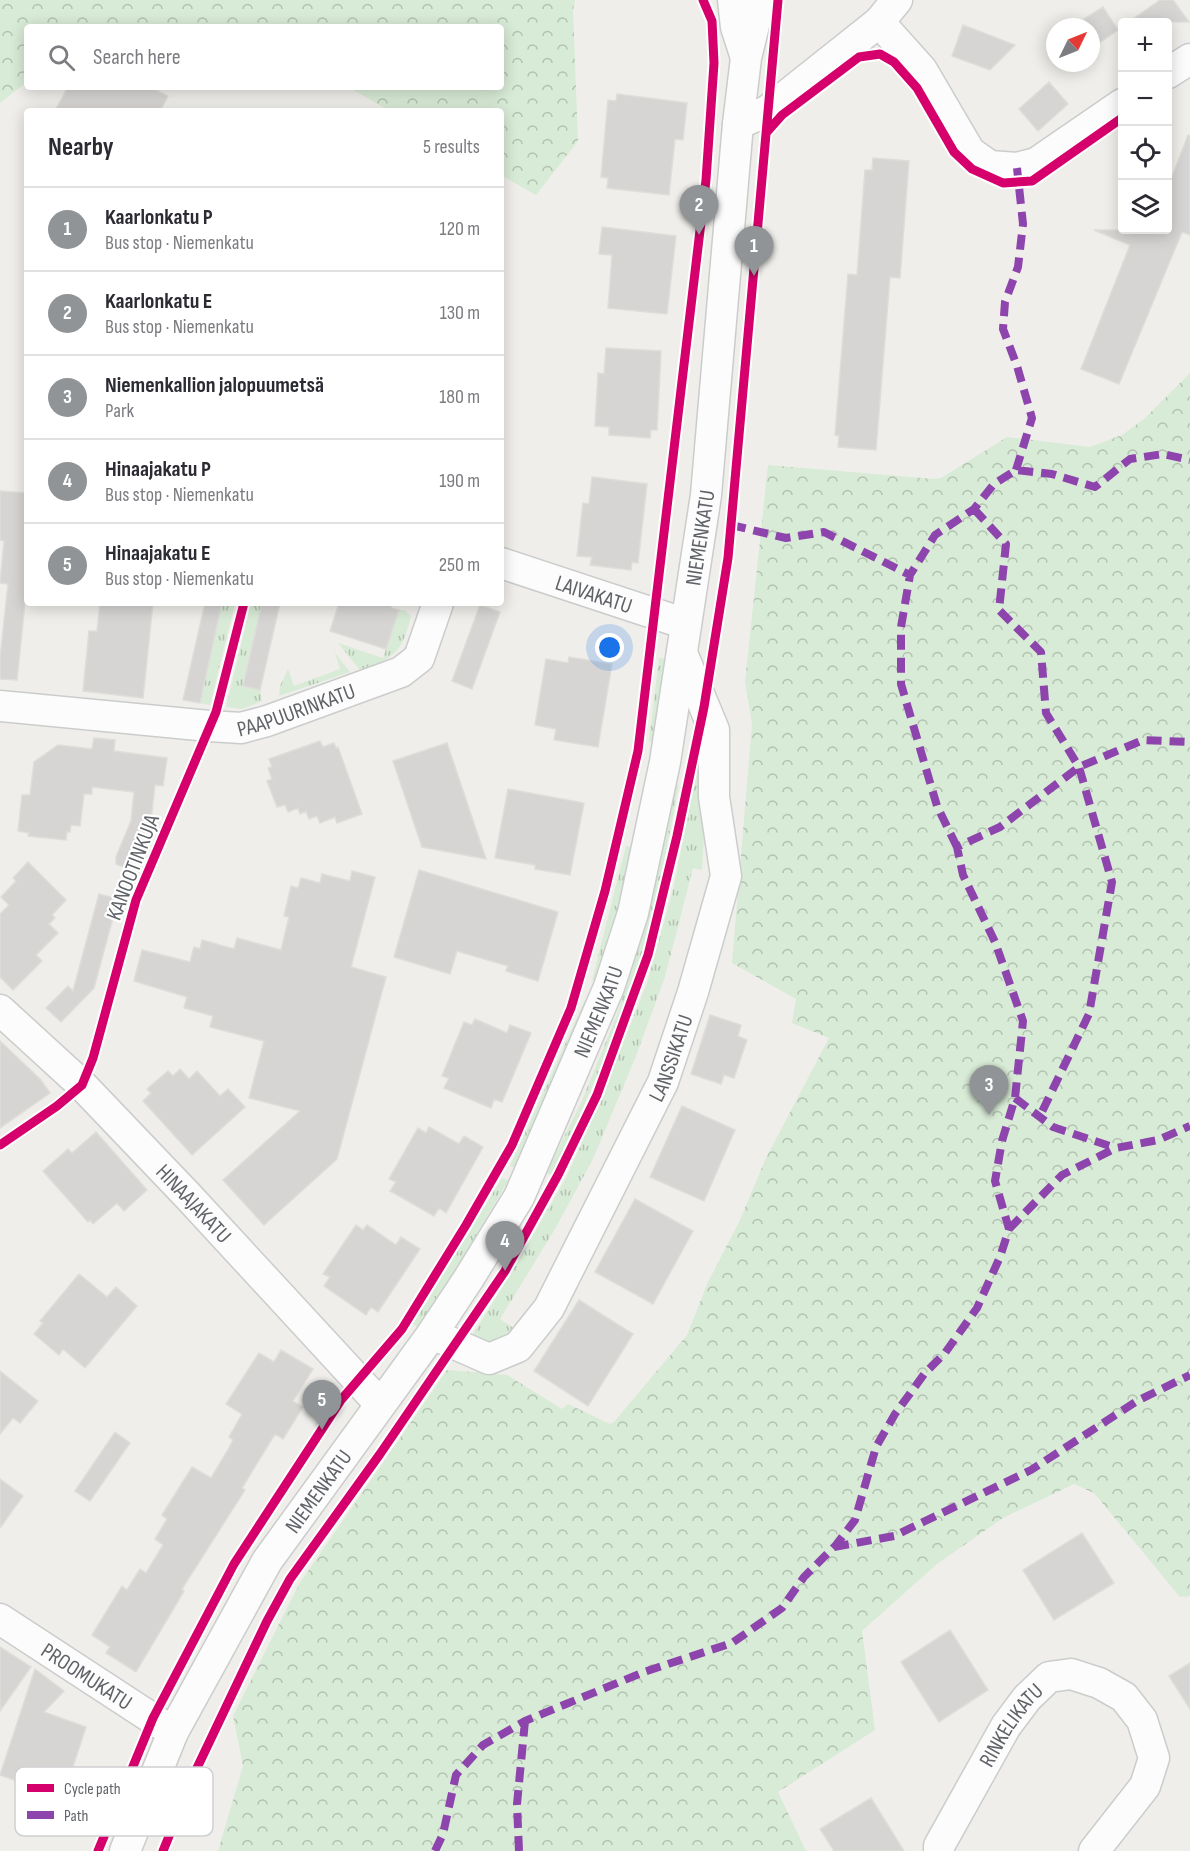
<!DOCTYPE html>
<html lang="en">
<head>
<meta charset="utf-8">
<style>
	body { margin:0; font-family:"Sofia Sans Condensed",sans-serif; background:#f2f2f3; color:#2b2b33 }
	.controls { position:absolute; right:18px; top:18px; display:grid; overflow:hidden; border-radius:6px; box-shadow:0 3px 15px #0003 }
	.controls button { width:54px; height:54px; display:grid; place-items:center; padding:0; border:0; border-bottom:2px solid #e1e1e2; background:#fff; color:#2b2b33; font:30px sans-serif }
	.compass { position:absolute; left:1046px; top:18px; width:54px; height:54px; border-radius:50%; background:#fff; box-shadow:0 3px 15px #0003; rotate:47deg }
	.you { position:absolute; left:610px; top:648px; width:21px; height:21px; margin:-15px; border:4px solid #fff; border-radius:50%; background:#1a73e8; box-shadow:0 0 0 9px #1a73e833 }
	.badge { display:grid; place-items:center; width:39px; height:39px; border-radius:50%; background:#919496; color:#fff; font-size:20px; font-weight:700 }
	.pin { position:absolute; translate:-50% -50px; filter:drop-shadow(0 2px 3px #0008) }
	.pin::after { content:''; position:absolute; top:32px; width:21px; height:18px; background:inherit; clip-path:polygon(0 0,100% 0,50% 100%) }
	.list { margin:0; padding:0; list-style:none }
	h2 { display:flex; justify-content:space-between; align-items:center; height:78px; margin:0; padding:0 24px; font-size:26px }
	h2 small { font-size:20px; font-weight:400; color:#7c7c81 }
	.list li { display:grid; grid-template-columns:39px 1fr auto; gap:18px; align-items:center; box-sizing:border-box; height:84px; padding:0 24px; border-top:2px solid #e1e1e2 }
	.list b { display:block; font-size:22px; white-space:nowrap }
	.list p { margin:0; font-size:20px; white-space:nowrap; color:#7c7c81 }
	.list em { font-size:20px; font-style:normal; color:#7c7c81 }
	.icon { flex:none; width:33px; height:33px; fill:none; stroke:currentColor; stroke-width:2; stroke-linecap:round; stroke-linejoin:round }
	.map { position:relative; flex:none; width:1190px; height:1851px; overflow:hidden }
	.search { position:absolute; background:#fff; box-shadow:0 3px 15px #0003; left:24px; top:24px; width:480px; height:66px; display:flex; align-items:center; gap:15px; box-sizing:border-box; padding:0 21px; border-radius:6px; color:#7c7c81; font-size:22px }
	.panel { position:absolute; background:#fff; box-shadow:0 3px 15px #0003; left:24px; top:108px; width:480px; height:498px; border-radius:6px }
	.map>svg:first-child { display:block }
	.grass { fill:url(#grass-tufts) }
	.forest { fill:url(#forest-crowns) }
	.building { fill:#d6d5d3; stroke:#deddd9; stroke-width:1.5 }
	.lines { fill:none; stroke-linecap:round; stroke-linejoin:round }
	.minor-casing { stroke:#cbcccc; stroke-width:33 }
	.minor { stroke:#fdfcfc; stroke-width:30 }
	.quiet { stroke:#8e44ad; stroke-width:8; stroke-dasharray:15 8; stroke-linecap:butt }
	.cycleway-casing { stroke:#fff; stroke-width:13 }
	.cycleway { stroke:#d6006c; stroke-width:9 }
	.labels { text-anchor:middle; stroke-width:4.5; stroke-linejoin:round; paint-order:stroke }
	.street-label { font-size:22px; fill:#5f6368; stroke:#fff }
	.key { fill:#fff; stroke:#cfd0d2; stroke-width:1.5 }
	.key-label { font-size:16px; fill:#5f6368 }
</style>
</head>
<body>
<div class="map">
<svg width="1190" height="1851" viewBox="0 0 1190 1851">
	<defs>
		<pattern id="grass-tufts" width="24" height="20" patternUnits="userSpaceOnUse" patternTransform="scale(1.5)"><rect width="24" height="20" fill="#d8ebd6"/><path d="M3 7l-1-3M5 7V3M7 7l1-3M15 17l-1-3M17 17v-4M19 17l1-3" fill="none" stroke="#b2c2b1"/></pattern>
		<pattern id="forest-crowns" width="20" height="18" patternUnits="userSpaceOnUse" patternTransform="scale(1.5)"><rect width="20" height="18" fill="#d8ebd6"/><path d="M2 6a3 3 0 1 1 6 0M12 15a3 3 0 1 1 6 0" fill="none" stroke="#b2c2b1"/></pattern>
	</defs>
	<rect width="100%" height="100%" fill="#efeeea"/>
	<path class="grass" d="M222,603H235L210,705L200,703Z
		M251,603H262L260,614L277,618L275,624L258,621L243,686L260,690L262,701L242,709L226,707Z
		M399,610L406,611L411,616C402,652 395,658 360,670L338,643L383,658Z
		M335,653L350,672L279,696L280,686L288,669L294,686L340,669Z
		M659,658L667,659L657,743L649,741Z
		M701,751L705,817L702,870L693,868L665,977L636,1056L593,1159L555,1229L500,1319L518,1331L496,1346L470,1339L505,1283L566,1178L596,1111L647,983L673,890Z
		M675,784L679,785C670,830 662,876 651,920C629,1009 591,1093 551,1175L546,1173L581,1103L618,1012L647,921Z
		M626,846L635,848L601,983L592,980Z
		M585,1000L592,1004L516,1168L510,1166Z
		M502,1178L508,1181L421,1329L413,1324Z"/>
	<path class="forest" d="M0,0H575L573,10L578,141L536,195L501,175V111H390L348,87H501V27H27V82L0,103Z
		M1190,373V1596L1180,1597L1094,1493L1074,1484L1003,1518L937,1564L862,1631L875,1730L778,1792L806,1851H218L243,1766L233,1716L299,1584L447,1370L507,1375L562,1409L568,1404L610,1424L614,1422L687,1335L708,1282L739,1222L766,1158L829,1038L792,1023L796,999L732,963L752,724L745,682L768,465L934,479L941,478L1007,437L1090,447L1122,435L1144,419Z"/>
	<path class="building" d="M1160,0H1173L1189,22H1129Z
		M1103,7L1118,30L1099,43L1091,27L1084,19Z
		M963,25L1015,45L990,70L952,56Z
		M1049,82L1068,104L1038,131L1019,109Z
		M68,87H150L168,96L160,111H55Z
		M617,94L687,103L683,140L675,139L669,195L607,188L608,178L601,177L608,100L616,101Z
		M1188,135L1190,136V235L1182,232L1119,384L1081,369L1130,245L1094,230H1167V190Z
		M873,158L909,161L900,278L890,277L876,450L838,447L839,436L835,435L848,274L857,275L865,170H872Z
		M602,227L676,236L667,314L608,308L612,255L599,254Z
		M606,348L661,351L657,430H651L650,438L609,435V427L595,426L598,373L604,374Z
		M592,477L647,484L638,563L632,562L631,570L590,565L592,557L577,556L583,503L589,504Z
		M0,491L27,493V584L17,680L0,679V658L8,584L0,583L4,541L0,540Z
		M100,603H153L143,698L83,691L89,631H97Z
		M205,603H222L200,703L183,700Z
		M262,603H280L260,690L243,686Z
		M339,603H392L391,608L399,610L386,649L330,631Z
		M480,605L500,612L472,689L452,681Z
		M569,657L612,664L598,747L554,740L556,729L535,725L546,659L568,663Z
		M94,738L115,740L114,751L167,758L163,786L155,785L151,820L130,870L116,864V857L131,821L134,792L92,787V794H84L80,826L71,825L70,832H67L66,840L28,836L29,833L18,831L22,795H30L34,762L58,745L92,749Z
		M320,741L323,747L334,743L336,748L338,747L362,814L337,823L335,817L320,823L317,816L309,819L306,811L300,814L298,808L288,812L285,805L277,807L267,781L272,779L268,768L272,767L269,759Z
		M447,743L486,859L422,847L393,761Z
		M508,789L584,803L570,875L535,869V865L495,858Z
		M28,862L66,900L52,915L55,918L49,924L58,933L36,955L42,961L13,990L0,977V914L9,905L1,897L16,881L13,878Z
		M419,870L558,912L538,981L506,971L508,966L457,951L450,974L394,957Z
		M352,871L375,877L351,967L386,977L337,1159L264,1225L223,1180L300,1111L249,1098L264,1041L210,1027L213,1016L184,1008L187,997L134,981L142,950L190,962L194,947L200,949L202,940L234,949L237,938L281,950L289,917L284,916L291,886L298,888L301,878L320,883L322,874L350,881Z
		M99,894L118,899L94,988L61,1022L46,1008L68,986L73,991Z
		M710,1015L741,1025L738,1036L747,1040L734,1078L724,1075L721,1084L691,1074Z
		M475,1019L507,1033L510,1025L531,1033L502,1102L494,1099L491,1108L444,1088L449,1078L442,1076L464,1022L472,1025Z
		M0,1041L41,1080L50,1093L0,1128Z
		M180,1069L189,1079L197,1071L220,1096L228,1089L245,1107L192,1155L143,1101L151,1093L147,1089L168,1071L173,1076Z
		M682,1106L735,1130L704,1201L650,1177Z
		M429,1127L459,1144L464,1136L483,1147L446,1213L439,1208L434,1216L390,1191L396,1182L389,1179L418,1128L426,1133Z
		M96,1132L147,1190L124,1211L117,1203L93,1224L90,1220L88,1222L43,1171L68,1149L72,1153Z
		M635,1199L693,1231L653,1304L595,1272Z
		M356,1225L363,1230L367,1225L396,1245L401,1237L420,1249L378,1312L371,1307L366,1315L324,1286L330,1277L323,1274Z
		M79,1274L107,1297L116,1287L137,1306L85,1368L63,1349L59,1355L34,1334L43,1323L40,1321Z
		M579,1300L633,1334L588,1406L534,1371Z
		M281,1350L313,1369L293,1401L303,1407L283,1439L275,1434L242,1488L245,1490L182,1589L184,1591L136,1672L106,1653L110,1647L92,1635L122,1586L127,1590L140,1569L146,1573L163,1545L155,1539L167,1519L162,1515L192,1467L211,1478L229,1448L233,1440L229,1437L242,1414L226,1404L259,1353L274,1362Z
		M0,1371L38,1401L20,1423L13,1418L0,1434Z
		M115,1432L130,1443L90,1501L75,1491Z
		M0,1479L23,1496L0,1528Z
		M1082,1533L1114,1583L1054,1620L1023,1570Z
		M950,1630L988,1690L939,1722L901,1662Z
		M0,1647L31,1667L0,1711Z
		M1190,1663V1709L1169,1676Z
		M35,1669L64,1691L44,1712L86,1727L63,1797L0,1775Z
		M871,1798L904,1851H834L820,1829Z"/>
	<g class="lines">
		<g class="minor-casing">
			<g id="minor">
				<path d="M733,0L736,27L745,55"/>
				<path d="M879,22L922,70L970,152L990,166L1017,168L1036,163L1122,104"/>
				<path d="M1168,73L1190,59"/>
				<path d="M738,124L767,111L879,22L897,0"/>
				<path id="s1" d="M501,563L686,624"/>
				<path id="s2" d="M0,706L209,726L241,728L267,721L401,672L419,658L438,603"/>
				<path id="s3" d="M0,1010L82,1085L188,1196L380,1404"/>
				<path id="s4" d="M432,1334L489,1359L518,1347L549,1308L663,1082L693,992L726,876L714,797V730L682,653"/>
				<path id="s5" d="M0,1619L173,1732"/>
				<path id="s6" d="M125,1851L173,1732L267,1561L432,1334L469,1278L519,1197L609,987L633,913L665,762L706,495L738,124L746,58L760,0"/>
				<path id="s7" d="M939,1851V1846L1006,1726L1027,1698L1049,1677L1071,1674L1099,1683L1124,1697L1142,1720L1154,1758L1145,1786L1094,1851"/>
			</g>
		</g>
		<use href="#minor" class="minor"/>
		<path class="quiet" d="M1016,470L1032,418L1017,366L1003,329L1005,302L1018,267L1023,224L1017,168
			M974,509L1006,544L999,610L1041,652L1046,713L1079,767L1112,882L1089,1014L1040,1116
			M731,525L786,538L824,532L910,575
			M957,847L937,806L901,684V627L910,575L935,535L974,509L994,484L1016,470L1052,474L1095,487L1130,459L1163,454L1190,460
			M1015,1098L1053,1127L1116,1148
			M1009,1229L1062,1175L1116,1148L1158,1140L1190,1126
			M834,1547L894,1536L1031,1470L1137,1401L1190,1375
			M435,1851L443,1834L456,1775L483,1745L525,1721L566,1704L644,1672L732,1643L782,1608L804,1577L836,1545L855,1520L876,1447L895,1414L925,1373L945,1353L977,1308L1000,1257L1009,1229L995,1181L1002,1141L1015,1098L1023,1021L995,942L963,875L957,847L1000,827L1079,767L1143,740L1190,742
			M519,1851L517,1804L525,1721"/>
		<g class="cycleway-casing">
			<path id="cycleway" d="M766,133L782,115L859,57L880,54L894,62L917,88L954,152L972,169L1003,183L1032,181L1122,118
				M0,1145L57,1106L82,1085L93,1058L136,900L216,712L244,603
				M98,1851L153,1718L234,1564L341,1400L402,1329L466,1225L512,1145L571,1008L605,891L638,751L706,180L714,63L712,21L703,0
				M163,1851L196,1770L267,1621L290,1579L380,1454L505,1271L558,1175L597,1095L648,955L677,836L704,707L728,558L778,0"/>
		</g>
		<use href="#cycleway" class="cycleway"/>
	</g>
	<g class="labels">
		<g class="street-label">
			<text dy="8" stroke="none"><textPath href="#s6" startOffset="1454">NIEMENKATU</textPath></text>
			<text dy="8" stroke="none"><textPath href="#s1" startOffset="98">LAIVAKATU</textPath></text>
			<text dy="8" stroke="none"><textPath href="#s2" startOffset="300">PAAPUURINKATU</textPath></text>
			<text transform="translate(132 867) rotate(-69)" y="8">KANOOTINKUJA</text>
			<text dy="8" stroke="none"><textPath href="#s6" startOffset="968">NIEMENKATU</textPath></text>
			<text dy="8" stroke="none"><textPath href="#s4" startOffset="422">LANSSIKATU</textPath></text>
			<text dy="8" stroke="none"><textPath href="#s3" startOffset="274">HINAAJAKATU</textPath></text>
			<text dy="8" stroke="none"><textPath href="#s6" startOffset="410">NIEMENKATU</textPath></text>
			<text dy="8" stroke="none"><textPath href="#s5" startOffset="104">PROOMUKATU</textPath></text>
			<text dy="8" stroke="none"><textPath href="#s7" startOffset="146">RINKELIKATU</textPath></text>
		</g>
	</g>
	<rect x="15" y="1767" width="198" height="69" rx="9" class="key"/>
	<rect x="27" y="1784" width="27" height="8" fill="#d6006c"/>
	<rect x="27" y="1811" width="27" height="8" fill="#8e44ad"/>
	<g class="key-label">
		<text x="64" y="1794">Cycle path</text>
		<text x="64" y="1821">Path</text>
	</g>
</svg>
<div class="controls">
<button>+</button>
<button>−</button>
<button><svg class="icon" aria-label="locate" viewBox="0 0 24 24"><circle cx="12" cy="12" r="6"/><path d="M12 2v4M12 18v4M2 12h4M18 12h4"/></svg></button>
<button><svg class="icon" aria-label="layers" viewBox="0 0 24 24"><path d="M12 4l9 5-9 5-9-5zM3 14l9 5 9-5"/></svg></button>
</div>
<svg class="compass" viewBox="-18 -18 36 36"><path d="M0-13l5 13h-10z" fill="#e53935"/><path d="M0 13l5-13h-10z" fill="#7c7c81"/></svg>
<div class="you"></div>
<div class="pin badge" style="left:754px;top:276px">1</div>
<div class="pin badge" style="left:699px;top:235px">2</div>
<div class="pin badge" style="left:989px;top:1115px">3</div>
<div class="pin badge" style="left:505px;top:1271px">4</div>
<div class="pin badge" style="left:322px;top:1430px">5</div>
<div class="search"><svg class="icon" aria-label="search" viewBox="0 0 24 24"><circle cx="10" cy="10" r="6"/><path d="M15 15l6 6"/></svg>Search here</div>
<section class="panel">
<h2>Nearby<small>5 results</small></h2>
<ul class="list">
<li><span class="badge">1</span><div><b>Kaarlonkatu P</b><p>Bus stop · Niemenkatu</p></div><em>120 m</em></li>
<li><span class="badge">2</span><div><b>Kaarlonkatu E</b><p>Bus stop · Niemenkatu</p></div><em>130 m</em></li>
<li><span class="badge">3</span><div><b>Niemenkallion jalopuumetsä</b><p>Park</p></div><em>180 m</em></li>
<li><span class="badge">4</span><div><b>Hinaajakatu P</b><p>Bus stop · Niemenkatu</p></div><em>190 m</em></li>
<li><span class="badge">5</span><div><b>Hinaajakatu E</b><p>Bus stop · Niemenkatu</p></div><em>250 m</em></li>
</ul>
</section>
</div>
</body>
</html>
